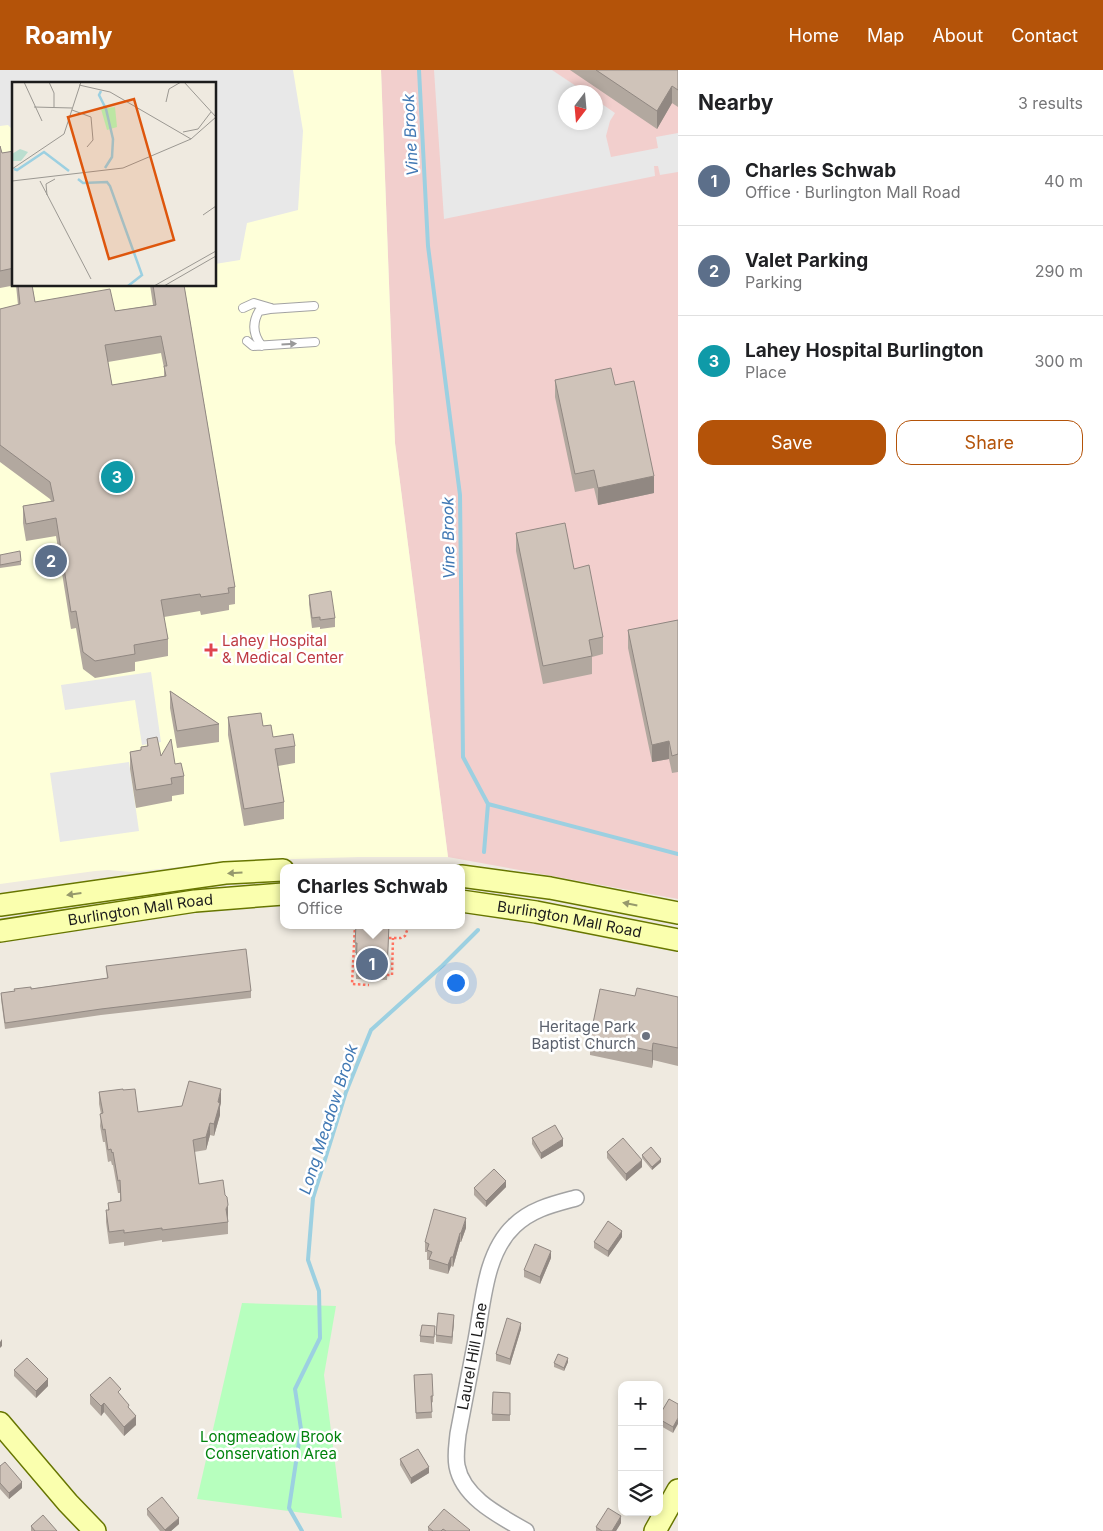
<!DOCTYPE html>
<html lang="en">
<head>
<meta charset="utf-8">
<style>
	body { margin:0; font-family:Inter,sans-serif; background:#f6f6f6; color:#202124 }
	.controls { position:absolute; right:15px; bottom:15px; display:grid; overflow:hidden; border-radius:10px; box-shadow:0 2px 8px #0003 }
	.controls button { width:45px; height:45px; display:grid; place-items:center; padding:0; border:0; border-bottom:1px solid #e0e0e0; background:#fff; color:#202124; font:25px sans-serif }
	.compass { position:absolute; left:558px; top:15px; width:45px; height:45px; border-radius:50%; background:#fff; box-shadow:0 2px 8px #0003; rotate:196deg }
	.you { position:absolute; left:455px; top:912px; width:18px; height:18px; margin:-12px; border:4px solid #fff; border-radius:50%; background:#1a73e8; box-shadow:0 0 0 8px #1a73e833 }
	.badge { display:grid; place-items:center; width:32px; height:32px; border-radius:50%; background:#b45309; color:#fff; font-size:16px; font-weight:700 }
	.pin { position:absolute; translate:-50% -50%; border:2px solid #fff; box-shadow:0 1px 5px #0006 }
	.popup { position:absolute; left:280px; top:794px; width:185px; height:65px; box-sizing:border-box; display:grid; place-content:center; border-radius:10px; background:#fff; filter:drop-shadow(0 1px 4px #0005); font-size:16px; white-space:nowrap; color:#757577 }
	.popup b { font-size:19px; color:#202124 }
	.popup::after { content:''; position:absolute; left:50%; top:100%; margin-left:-10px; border:10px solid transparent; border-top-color:#fff }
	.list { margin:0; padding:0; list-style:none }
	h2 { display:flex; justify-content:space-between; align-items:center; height:65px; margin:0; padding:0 20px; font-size:21px }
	h2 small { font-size:16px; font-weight:400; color:#757577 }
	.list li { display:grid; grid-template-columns:32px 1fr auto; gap:15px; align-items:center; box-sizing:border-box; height:90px; padding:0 20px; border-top:1px solid #e0e0e0 }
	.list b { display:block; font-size:19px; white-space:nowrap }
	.list p { margin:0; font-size:16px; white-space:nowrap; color:#757577 }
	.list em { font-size:16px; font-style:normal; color:#757577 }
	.actions { display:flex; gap:10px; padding:15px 20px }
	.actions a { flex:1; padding:11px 0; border:1px solid #b45309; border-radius:15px; text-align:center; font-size:18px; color:#b45309 }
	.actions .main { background:#b45309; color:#fff }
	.icon { flex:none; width:28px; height:28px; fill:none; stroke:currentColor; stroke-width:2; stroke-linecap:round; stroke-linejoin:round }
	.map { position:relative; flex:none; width:678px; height:1461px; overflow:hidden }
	header { display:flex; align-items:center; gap:30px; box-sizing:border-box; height:70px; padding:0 25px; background:#b45309; color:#fff }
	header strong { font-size:24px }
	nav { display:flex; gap:28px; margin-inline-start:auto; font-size:18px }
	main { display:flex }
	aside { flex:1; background:#fff }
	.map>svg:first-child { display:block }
	.commercial { fill:#f2cfcd; fill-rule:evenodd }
	.education { fill:#feffd9; fill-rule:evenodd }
	.park { fill:#b7ffbe }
	.parking { fill:#e8e8e8 }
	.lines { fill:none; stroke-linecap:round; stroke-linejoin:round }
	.stream { stroke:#9cd0e1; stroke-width:4 }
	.lane-casing { stroke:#a3a3a3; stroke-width:10 }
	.street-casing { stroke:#a3a3a3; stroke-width:18 }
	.secondary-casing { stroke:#677600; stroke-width:24 }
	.path { stroke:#ff7361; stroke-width:2.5; stroke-dasharray:2.5 2.5; stroke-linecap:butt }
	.lane { stroke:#fff; stroke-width:8 }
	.street { stroke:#fff; stroke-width:15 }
	.secondary { stroke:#faffae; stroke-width:21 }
	.wall { fill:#b2a89f; fill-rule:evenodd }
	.shaded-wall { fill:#918882 }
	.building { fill:#cfc3b9; stroke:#918882; fill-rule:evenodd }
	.oneway { fill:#999 }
	.oneway2 { fill:#96996c }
	.health-dot { fill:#e0444e; stroke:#fff; stroke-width:2 }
	.worship-dot { fill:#6b7280; stroke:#fff; stroke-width:2 }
	.labels { text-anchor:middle; stroke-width:5; stroke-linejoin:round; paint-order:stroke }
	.health-label { font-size:15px; fill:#be3a42; stroke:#fff; text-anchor:start }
	.street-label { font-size:15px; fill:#1c1c1c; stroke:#fff }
	.worship-label { font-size:15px; fill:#5b616d; stroke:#fff; text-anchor:end }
	.park-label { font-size:15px; fill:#01830d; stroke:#fff }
	.water-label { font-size:16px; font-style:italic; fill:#4078b4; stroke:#fff }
	.inset-river { fill:none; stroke:#9cd0e1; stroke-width:2.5 }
	.inset-road { fill:none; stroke:#9b9892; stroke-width:1 }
	.view { fill:#de560d; fill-opacity:0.15; stroke:#de560d; stroke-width:2.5 }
	.inset-edge { fill:none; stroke:#1c1c1c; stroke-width:2.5 }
</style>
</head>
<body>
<header>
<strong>Roamly</strong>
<nav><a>Home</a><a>Map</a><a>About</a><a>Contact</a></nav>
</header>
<main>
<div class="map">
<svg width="678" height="1461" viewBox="0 0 678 1461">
	<rect width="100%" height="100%" fill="#efeae0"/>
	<path class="commercial" d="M381,0H678V829L448,787L395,373ZM566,22H596V52H566Z"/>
	<path class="education" d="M0,0H381L395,373L448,787H359L233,791L132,802L108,800L95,801L0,814ZM14,14H215V215H14Z"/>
	<path class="park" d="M242,1233L336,1236L324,1305L342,1448L197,1429Z"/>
	<path class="parking" d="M0,0H293L303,61L298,140L247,153L240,190L215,194V14H14V61L8,55L0,56Z
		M434,0H552L585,22H566V52H596V30L615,43L610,51L606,66L611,87L658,78L656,67L678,63V102L660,105L658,96H654L655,106L444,149Z
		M151,602L161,672L142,675L135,630L65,640L61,615Z
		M129,692L139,761L60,772L50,703Z"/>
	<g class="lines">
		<path class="stream" d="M419,0L428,176L460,425L463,687L488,734L678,784
			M484,782L488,734
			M302,1461L289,1438L301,1359L295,1319L320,1268L319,1221L308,1190L313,1128L346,1022L371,960L442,896L478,860"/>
		<g class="lane-casing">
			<path id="lane" d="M243,238L254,233L271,238
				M247,271L253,276L315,272
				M262,276C253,265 252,253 259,241L270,239L314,236"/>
		</g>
		<g class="street-casing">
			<g id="street">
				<path id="s1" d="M526,1461C500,1446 463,1428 457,1396C455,1385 457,1375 458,1364C464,1333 470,1301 476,1270C483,1233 485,1183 514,1156C531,1139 554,1134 576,1128"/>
			</g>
		</g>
		<g class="secondary-casing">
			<g id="secondary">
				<path d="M461,806L550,818L678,843"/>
				<path id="s2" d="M461,831L536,842L678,870"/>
				<path d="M0,835L225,803L283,800"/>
				<path id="s3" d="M0,861L195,831L283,824"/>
				<path d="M0,1353L68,1433L95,1461"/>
				<path d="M655,1461L678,1420"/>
			</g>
		</g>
		<path class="path" d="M355,855L352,914L369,915
			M389,868H401L405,866L409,855
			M387,905H392L393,868"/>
		<use href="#lane" class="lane"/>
		<use href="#street" class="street"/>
		<use href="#secondary" class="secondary"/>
	</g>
	<path class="wall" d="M570,0H678V37L672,33L657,59Z
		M0,76L2,83L14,81V215H32L35,232L115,241L153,235L150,215H184L235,517V534L229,535V540L201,545L200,541L164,547L168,569V586L135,592V601L95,608L83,599L76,558L71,559L56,466L26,471L23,453V436L51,431L50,429L0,392V239L18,235L16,215L0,218ZM161,283L164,298V306L112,315L108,292Z
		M555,310L615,315L654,423L598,435L594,418L575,422L555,327Z
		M516,463L574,499L603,567V584L592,587V604L543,614L516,481Z
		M0,485L21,491V495L0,498Z
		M309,525L335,548V557L320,559V557L312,558L309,534Z
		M678,550V702L672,703L669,689L652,692L628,578V560Z
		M170,621L219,654V672L177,678L170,638Z
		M228,647L263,656L273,667L295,676V693L278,696L284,732V749L244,756L228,665Z
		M147,669L161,686L175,694L184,706V724L172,726V731L136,738L130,699V682L141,680V677L147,676Z
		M389,855L387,910L356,909L357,883H355V873Z
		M106,896L251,921V928L101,945L5,959L1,929V923L107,908Z
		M635,926L678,927V996L653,990L652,998L590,985V968Z
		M123,1020L138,1042L221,1032L220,1037V1045L214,1066L210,1065L206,1080L194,1082L199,1114L228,1147V1164L162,1172V1170L124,1176V1172L109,1174L106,1152V1140H108V1133L120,1131V1123H118L113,1095H112L111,1091L108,1092L105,1072H103L100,1056L101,1044L99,1034V1022Z
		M532,1068L563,1076L541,1089L532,1074Z
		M607,1082L642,1097L626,1111L607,1088Z
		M642,1085L661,1092L652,1100L642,1088Z
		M506,1117L486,1137L474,1125V1118Z
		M466,1158L461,1172H460L453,1197L451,1196L448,1204L429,1199V1190H427V1182H425V1172Z
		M622,1167L608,1187L594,1178V1172Z
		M551,1188L540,1214L524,1207V1200Z
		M454,1251L452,1274L436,1272V1265Z
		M435,1256L434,1274L420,1272V1266Z
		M521,1259L510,1295L496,1291V1284Z
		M568,1292L564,1301L554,1297V1293Z
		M14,1300L48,1316L36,1328L14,1306Z
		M414,1305L433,1326V1332L431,1333L432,1348L416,1349Z
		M493,1322L510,1323V1351H492Z
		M90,1325L121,1326L129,1339L136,1355L124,1366L104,1342L101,1346L90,1334Z
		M678,1334L673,1363L659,1355V1346Z
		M400,1389L429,1403L411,1414L400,1395Z
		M0,1396L22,1418L9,1429L0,1419Z
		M147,1439L179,1454L171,1461H160L147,1445Z
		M621,1453L616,1461H596V1457Z
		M31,1456L57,1461H31Z
		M428,1457L470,1461H428Z"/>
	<path class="shaded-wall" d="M672,16V33L657,59V41Z
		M654,406V423L598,435V418Z
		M669,671V689L652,692V675Z
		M653,973V990L652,998V981Z
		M221,1019V1032L220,1037V1045L214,1066V1054L218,1032Z
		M210,1053V1065L206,1080V1067Z
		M563,1069V1076L541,1089V1083Z
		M661,1089V1092L652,1100V1097Z
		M642,1090V1097L626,1111V1104Z
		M506,1111V1117L486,1137V1131Z
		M228,1135V1147L226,1151V1139Z
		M466,1148V1158L461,1172V1163Z
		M622,1161V1167L608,1187V1181Z
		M460,1163V1172L453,1197V1187Z
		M551,1181V1188L540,1214V1207Z
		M451,1187V1196L448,1204V1195Z
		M454,1245V1251L452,1274V1267Z
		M521,1253V1259L510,1295V1289Z
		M2,1269V1276L0,1278V1272Z
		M568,1288V1292L564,1301V1298Z
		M48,1309V1316L36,1328V1321Z
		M104,1333V1342L101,1346V1336Z
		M136,1346V1355L124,1366V1357Z
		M678,1348V1354L673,1363V1357Z
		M429,1397V1403L411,1414V1408Z
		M22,1412V1418L9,1429V1423Z
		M621,1446V1453L616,1461H612Z
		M179,1448V1454L171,1461H165V1460Z"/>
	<path class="building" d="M596,0H678V20L672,16L657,41Z
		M0,76L2,83L14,81V198L0,201Z
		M18,215H32L35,232L110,219L115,241L156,235L153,215H184L235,517L228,518L229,523L201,527L200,524L161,530L168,569L134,575L135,584L95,591L83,582L76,541L71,542L56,448L26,454L23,436L54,431L50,412L0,375V239L20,234ZM161,266L167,296H164L166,306L112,315L105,275Z
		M611,298L615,315L634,311L654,406L598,418L594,400L575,404L555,310Z
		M565,453L574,499L589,495L603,567L589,570L592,586L543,596L516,463Z
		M20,481L21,491L0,495V485Z
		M331,521L335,548L320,550V547L312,548L309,525Z
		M678,550V684L672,686L669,671L652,675L628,560Z
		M170,621L219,654L177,661Z
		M261,643L263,656L271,655L273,667L293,664L295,676L275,679L284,732L244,739L228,647Z
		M157,667L161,686L171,669L175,694L181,693L184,706L171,708L172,714L136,720L130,682L141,680V677L148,676L147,669Z
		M356,855H389L387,901L356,900L357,873H355Z
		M246,879L251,921L101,939L5,953L1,923L15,921L14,919L31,917V919L108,908L106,896Z
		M637,918L678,927V978L653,973L652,981L590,968L600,919L635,926Z
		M189,1011L221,1019L218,1032L220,1033L214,1054L210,1053L206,1067L193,1070L199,1114L223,1110L225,1125L227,1127L228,1135L226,1139L228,1152L162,1160V1158L124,1163V1160L109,1162L106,1140H109L108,1133L121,1131L120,1110L118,1111L113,1082L112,1083L111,1079L108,1080L105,1059L103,1060L100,1044L103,1043L99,1022L123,1019V1020L135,1019L138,1042L182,1036Z
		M555,1055L563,1069L541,1083L532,1068Z
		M623,1068L642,1090L626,1104L607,1082Z
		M651,1077L661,1089L652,1097L642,1085Z
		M494,1099L506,1111L486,1131L474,1118Z
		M434,1139L466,1148L461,1163H460L453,1187H451L448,1195L429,1189L432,1182L427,1180L429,1174L425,1172Z
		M608,1151L622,1161L608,1181L594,1172Z
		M535,1174L551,1181L540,1207L524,1200Z
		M438,1243L454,1245L452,1267L436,1265Z
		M507,1248L521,1253L510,1289L496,1284Z
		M422,1255L435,1256L434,1267L420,1266Z
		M558,1284L568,1288L564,1298L554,1293Z
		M27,1288L48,1309L36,1321L14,1300Z
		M432,1304L433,1326H431L432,1342L416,1343L414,1305Z
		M110,1307L121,1319L118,1322L129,1335L128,1337L136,1346L124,1357L104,1333L101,1336L90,1325Z
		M493,1322L510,1323V1345L492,1344Z
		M669,1329L678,1334V1348L673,1357L659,1349V1346Z
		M418,1379L429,1397L411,1408L400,1389Z
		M5,1392L22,1412L9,1423L0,1413V1396Z
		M162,1427L179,1448L165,1460L147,1439Z
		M608,1438L621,1446L612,1461H602L596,1457Z
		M444,1439L470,1460L469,1461H446L443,1459L441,1461H433L428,1457Z
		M43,1445L57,1461H35L31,1456Z"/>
	<defs><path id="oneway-solid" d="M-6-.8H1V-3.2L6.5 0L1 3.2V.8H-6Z" transform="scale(1.25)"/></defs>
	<use class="oneway" href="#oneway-solid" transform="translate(289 274) rotate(-4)"/>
	<g class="oneway2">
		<use href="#oneway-solid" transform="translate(235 803) rotate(177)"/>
		<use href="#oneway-solid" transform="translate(74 824) rotate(172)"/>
		<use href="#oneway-solid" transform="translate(630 834) rotate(-169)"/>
	</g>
	<path class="health-dot" d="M208.5 572.5h5v5h5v5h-5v5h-5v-5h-5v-5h5z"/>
	<circle class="worship-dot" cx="646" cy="966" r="5"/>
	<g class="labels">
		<g class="health-label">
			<text x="222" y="576">Lahey Hospital<tspan x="222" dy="17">&amp; Medical Center</tspan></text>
		</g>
		<g class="street-label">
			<text dy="5" stroke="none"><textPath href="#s3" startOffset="142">Burlington Mall Road</textPath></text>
			<text dy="5" stroke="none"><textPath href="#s2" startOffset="110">Burlington Mall Road</textPath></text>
			<text dy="5" stroke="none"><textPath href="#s1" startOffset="209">Laurel Hill Lane</textPath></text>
		</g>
		<g class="worship-label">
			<text x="636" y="962">Heritage Park<tspan x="636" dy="17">Baptist Church</tspan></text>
		</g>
		<g class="park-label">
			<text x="271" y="1372">Longmeadow Brook<tspan x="271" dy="17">Conservation Area</tspan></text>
		</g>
		<g class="water-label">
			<text transform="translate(410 65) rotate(-93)" y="6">Vine Brook</text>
			<text transform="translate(448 468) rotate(-91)" y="6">Vine Brook</text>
			<text transform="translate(328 1049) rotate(-72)" y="6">Long Meadow Brook</text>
		</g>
	</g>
	<g transform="translate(12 12)">
		<rect width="204" height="204" fill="#efeae0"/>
		<path d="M8,67L16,70L9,79H0V72Z" fill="#bbdecf"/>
		<path d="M103,25L105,45L95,48L89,27Z" fill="#b7ffbe"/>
		<path class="inset-river" d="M89,9L87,13L94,27L101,57L100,75L93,86M2,87L5,88L32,70L57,89M66,97L71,101L95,100L98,104L130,193L116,204"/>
		<path class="inset-road" d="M12,0L30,39M37,0L42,11V25M172,0L204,35M67,3L98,10L179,57M154,20L157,7L169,0M22,25L60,26M60,28L79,35L81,58L75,65M171,50L186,47L199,30M0,87L52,52L69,0M0,99L111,86L179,57L204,35M28,99L79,197M35,113L34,102L43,97M191,133L204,124M142,204L204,169M152,204L204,174"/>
		<path class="view" d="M122,17L162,158L97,177L56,35Z"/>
		<rect width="204" height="204" class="inset-edge"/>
	</g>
</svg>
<div class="controls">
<button>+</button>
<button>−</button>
<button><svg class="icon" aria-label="layers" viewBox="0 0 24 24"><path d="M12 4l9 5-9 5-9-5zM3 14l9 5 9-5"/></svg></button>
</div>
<svg class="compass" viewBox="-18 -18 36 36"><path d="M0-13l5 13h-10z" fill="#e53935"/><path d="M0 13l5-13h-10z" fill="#757577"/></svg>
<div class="you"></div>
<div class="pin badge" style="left:372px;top:894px;background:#5c6f8a">1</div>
<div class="popup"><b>Charles Schwab</b>Office</div>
<div class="pin badge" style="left:51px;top:491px;background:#5c6f8a">2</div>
<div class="pin badge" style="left:117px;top:407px;background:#0f9aa8">3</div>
</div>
<aside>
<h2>Nearby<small>3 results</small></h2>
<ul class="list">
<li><span class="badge" style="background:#5c6f8a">1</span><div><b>Charles Schwab</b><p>Office · Burlington Mall Road</p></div><em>40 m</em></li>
<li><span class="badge" style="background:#5c6f8a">2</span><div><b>Valet Parking</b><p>Parking</p></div><em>290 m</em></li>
<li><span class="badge" style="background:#0f9aa8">3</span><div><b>Lahey Hospital Burlington</b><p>Place</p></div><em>300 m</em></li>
</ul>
<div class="actions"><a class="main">Save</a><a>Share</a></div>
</aside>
</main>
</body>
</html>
